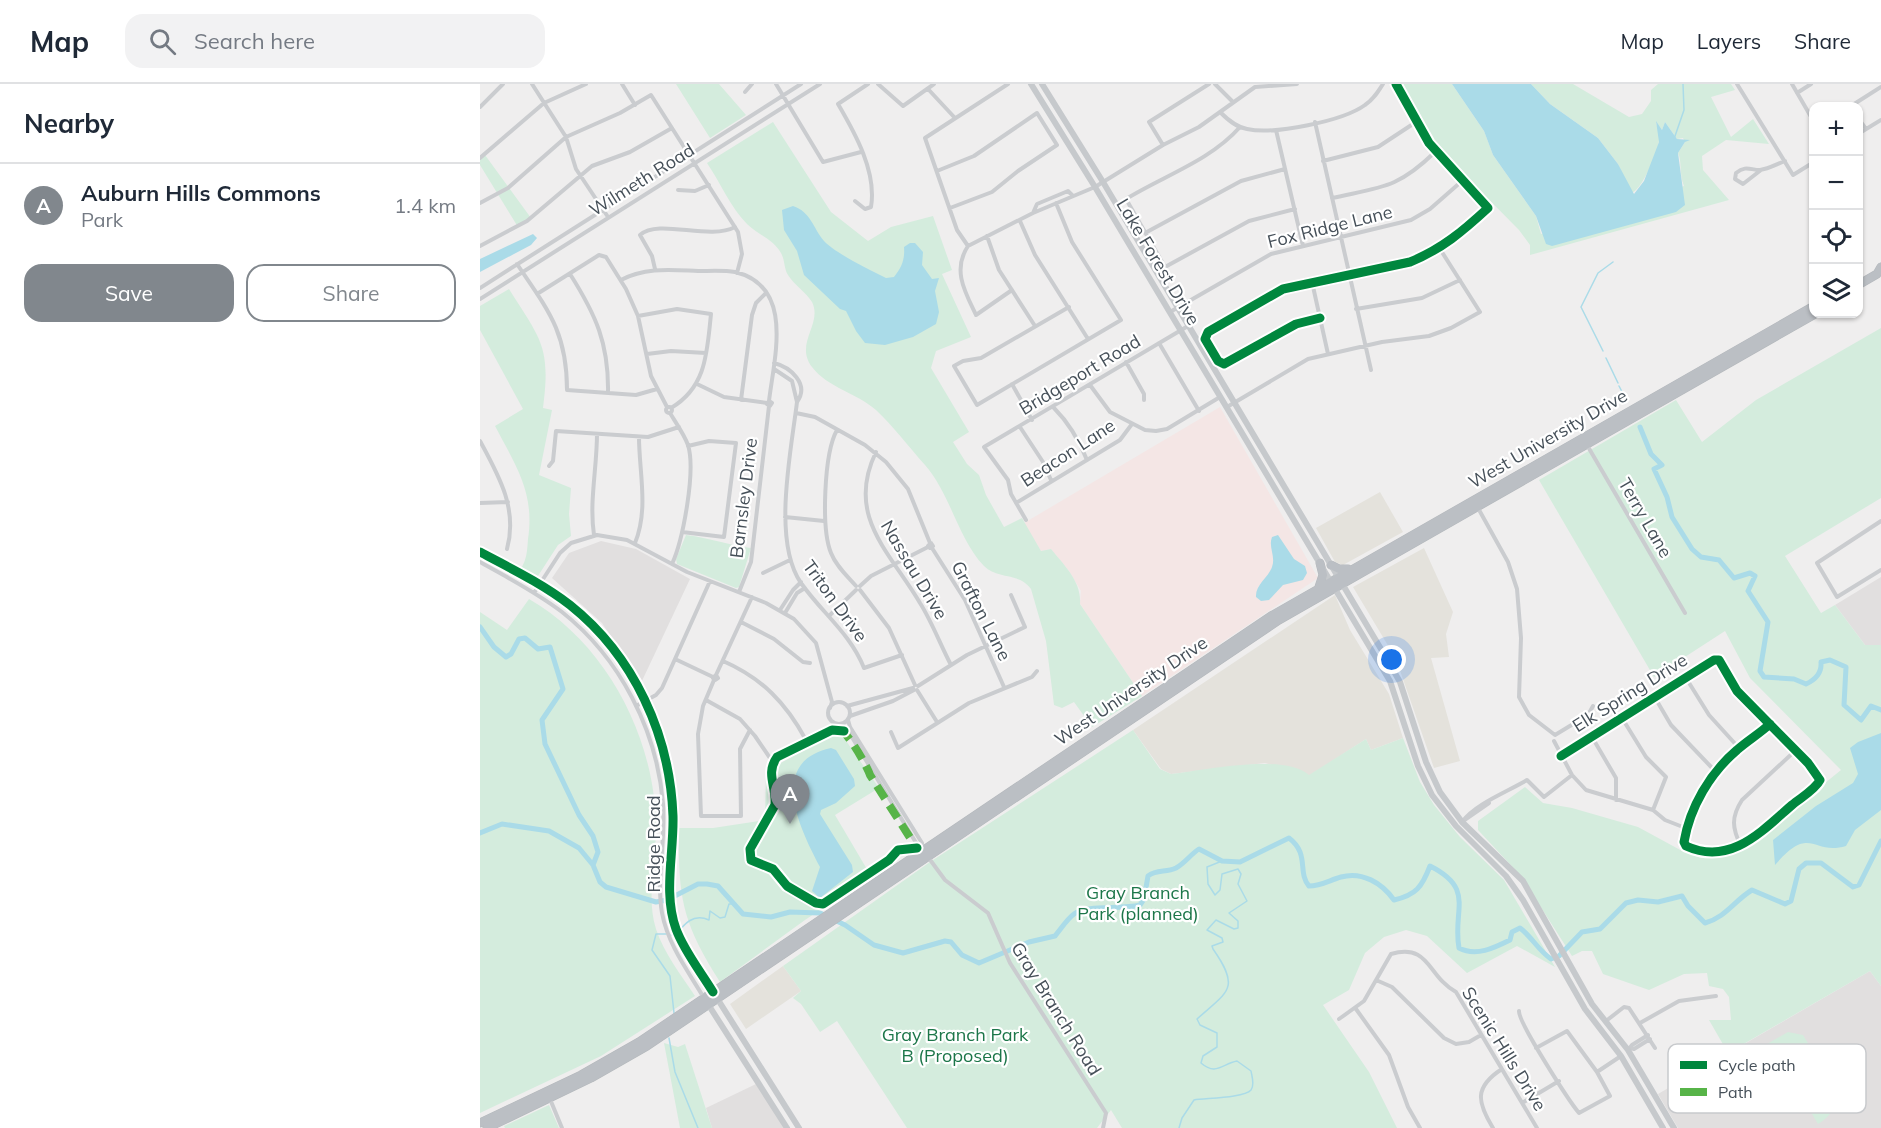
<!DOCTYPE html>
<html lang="en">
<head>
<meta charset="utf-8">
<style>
	body { margin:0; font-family:Mulish,sans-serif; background:#f2f2f3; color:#1f2937 }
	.controls { position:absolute; right:18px; top:18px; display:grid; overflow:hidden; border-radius:12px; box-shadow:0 2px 4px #0004 }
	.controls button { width:54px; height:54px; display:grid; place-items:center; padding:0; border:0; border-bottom:2px solid #e0e1e3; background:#fff; color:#1f2937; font:30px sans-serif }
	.you { position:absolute; left:912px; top:576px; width:21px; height:21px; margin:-15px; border:4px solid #fff; border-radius:50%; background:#1a73e8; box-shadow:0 0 0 9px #1a73e833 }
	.badge { display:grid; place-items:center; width:39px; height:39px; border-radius:50%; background:#81878d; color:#fff; font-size:20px; font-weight:700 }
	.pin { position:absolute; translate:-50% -50px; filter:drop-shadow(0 2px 3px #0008) }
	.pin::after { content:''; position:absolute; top:32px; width:21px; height:18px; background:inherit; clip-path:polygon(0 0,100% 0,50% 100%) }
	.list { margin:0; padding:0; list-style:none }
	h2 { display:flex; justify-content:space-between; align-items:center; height:78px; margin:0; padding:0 24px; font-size:26px }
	h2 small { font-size:20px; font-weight:400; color:#747a83 }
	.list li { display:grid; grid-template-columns:39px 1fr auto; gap:18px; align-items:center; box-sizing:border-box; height:84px; padding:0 24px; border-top:2px solid #e0e1e3 }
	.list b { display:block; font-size:22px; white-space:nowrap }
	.list p { margin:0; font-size:20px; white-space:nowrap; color:#747a83 }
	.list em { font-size:20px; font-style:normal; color:#747a83 }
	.actions { display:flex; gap:12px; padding:18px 24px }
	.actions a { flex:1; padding:14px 0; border:2px solid #81878d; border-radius:18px; text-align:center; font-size:21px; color:#81878d }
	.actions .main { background:#81878d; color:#fff }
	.icon { flex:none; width:33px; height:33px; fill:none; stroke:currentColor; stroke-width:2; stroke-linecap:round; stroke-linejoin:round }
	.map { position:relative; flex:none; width:1401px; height:1044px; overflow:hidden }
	header { display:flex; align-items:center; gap:36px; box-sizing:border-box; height:84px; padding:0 30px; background:#fff; border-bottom:2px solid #e0e1e3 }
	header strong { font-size:28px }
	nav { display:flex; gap:33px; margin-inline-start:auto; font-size:21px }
	.search { width:420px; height:54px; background:#f2f2f3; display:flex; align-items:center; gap:15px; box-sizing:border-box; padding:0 21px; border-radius:18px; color:#747a83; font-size:22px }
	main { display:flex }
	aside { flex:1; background:#fff }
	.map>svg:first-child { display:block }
	.commercial { fill:#e4e2dc }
	.education { fill:#e1dfdf }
	.medical { fill:#f4e6e5 }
	.green { fill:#d4ecdd }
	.water { fill:#aadbe8 }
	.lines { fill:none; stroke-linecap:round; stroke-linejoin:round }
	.stream { stroke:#aadbe8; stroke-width:1.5 }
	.river { stroke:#aadbe8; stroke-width:5 }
	.highway-casing { stroke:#b4b8bc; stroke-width:9 }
	.minor { stroke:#cacccf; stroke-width:4 }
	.major { stroke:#c6c9cc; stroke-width:6 }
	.highway { stroke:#bbbfc4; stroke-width:8 }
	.quiet { stroke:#57b448; stroke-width:8; stroke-dasharray:15 8; stroke-linecap:butt }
	.cycleway-casing { stroke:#fff; stroke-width:13 }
	.cycleway { stroke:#00873e; stroke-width:9 }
	.labels { text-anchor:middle; stroke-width:4.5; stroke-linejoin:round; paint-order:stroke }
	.street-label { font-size:18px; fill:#465059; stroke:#fff }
	.park-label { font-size:18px; fill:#1c7649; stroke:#fff }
	.key { fill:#fff; stroke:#c8cacd; stroke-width:1.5 }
	.key-label { font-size:16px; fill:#465059 }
</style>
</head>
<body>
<header>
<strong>Map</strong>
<div class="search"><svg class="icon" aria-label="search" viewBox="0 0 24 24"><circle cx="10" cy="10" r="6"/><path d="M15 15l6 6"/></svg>Search here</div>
<nav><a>Map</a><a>Layers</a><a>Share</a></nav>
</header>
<main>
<aside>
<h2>Nearby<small></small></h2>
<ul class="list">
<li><span class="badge">A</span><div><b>Auburn Hills Commons</b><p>Park</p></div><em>1.4 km</em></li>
</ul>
<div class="actions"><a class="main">Save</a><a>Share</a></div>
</aside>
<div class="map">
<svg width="1401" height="1044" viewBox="0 0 1401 1044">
	<rect width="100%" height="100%" fill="#efeeee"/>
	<path class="commercial" d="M900,408L923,448L863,481L855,478L836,444Z
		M944,464L973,528L966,550L969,573L951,574L980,677L954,684L916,575L873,503Z
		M855,511L870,546L909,610L923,654L891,666L886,655L829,692L785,679L691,690L681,685L653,646Z
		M303,882L321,907L266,945L250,920Z"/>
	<path class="education" d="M121,457L156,465L210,495L161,599L122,539L72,494L89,469Z
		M1401,493V561H1385L1355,521Z
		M1390,887L1401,902V1044H1198L1178,1010Z
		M276,1000L305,1044H232L226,1024Z"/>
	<path class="medical" d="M740,323L838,494L662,612L600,520L601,507L589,487L571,465L561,467L544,439Z"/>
	<path class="green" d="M196,0H239L266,31L230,54Z
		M922,0H972L1004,47L1013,71L1056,132L1061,150L1204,102C1199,90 1202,76 1198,69L1205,58L1203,54L1197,55L1185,38L1182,46L1176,38C1177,43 1180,52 1179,57C1178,68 1161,108 1151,109L1138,80L1118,54L1070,20L1051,0H1093L1149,33L1162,30L1171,17V6L1178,0H1251L1255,6L1231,13L1251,53L1273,35L1289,60L1246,56L1222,72L1223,86L1249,116L1050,171V161L1039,146L956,62Z
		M293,38L351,128L388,157L411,143L453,132L472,186L462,190L491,253L456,267L451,284L489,348L473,358L487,380L499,391L506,411L524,443L542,434L561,467L571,465C584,481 602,498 600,520L662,612L612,643L594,618L582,624L574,621L566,557L551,505C539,488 518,496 504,482C478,455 471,411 445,381C429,363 413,342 396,326C377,309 348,304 332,283C314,259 343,240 332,218C326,208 314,201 308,191C304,185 305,176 301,169C293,155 278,151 267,140C251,124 240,98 227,79Z
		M5,71L51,134L38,143L0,81V74Z
		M29,205C61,256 71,262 63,324L72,326L59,391L91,404L89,430L91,452L78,461L56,495L41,485C47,474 47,468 48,455C55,409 36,382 15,342L43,325L0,246V222Z
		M1401,244V414L1305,472L1341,529L1355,521L1385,561H1401V902L1390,887L1248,969L1229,936H1251L1249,913L1243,905L1229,902L1227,889L1204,890L1169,906L1123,890L1112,867H1102L1092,872L1041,792L998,746V737L1045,703L1063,719L1092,724L1158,743L1204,768L1221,774H1238L1255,769L1270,760L1361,686L1270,594L1245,547L1174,593L1059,396L1196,316L1222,358L1276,316Z
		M206,451C231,454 247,461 271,464L259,503L256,504L197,480L196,475Z
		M49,515C127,560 176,655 176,745C176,777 166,813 176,845C184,869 201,891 215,912L121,972L0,1029V528L27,546Z
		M653,646L680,685L691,690C725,686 804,669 829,691L886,655L891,666L923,654L940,698L954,721L980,753L1024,796L1075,883L1037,862L987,889L947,852L926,846L904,853L885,869L869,906L843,921L889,988L917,1044H642L631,1026L617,1044H427L357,937L340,948L321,920L313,914L321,907L303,882L450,778Z
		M352,651H362L399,704L355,731L391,792L325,836L240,898C202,838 198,814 199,744H233L285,736L286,687Z
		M1308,948L1323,951L1344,986L1304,1009L1298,1007L1275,967Z
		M184,959L198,963L205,960L232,1044H200Z
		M1349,998C1359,1016 1356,1029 1338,1040L1323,1015Z
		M69,1021L79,1044H25L24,1042Z"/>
	<path class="water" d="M972,0H1051L1070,20L1118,54L1138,80L1154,110L1164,97L1179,58L1176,37L1182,46L1185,38L1197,55L1210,56L1205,58L1198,69L1205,121L1196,128L1072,162L1066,160L1056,132L1013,71L1004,47Z
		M313,122C331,128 333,144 344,157C355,169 390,186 406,194L414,193C422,183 425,175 424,163L430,159H435L443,168L442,181L452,195L459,194L455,207L459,228L456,240L433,253L405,261L385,259L376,247L366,227L360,225L324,191L317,167L304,146L302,126Z
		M53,150L57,154L51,161L0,188V175Z
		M798,451L814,475L825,482L827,489L823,496L803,501L789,516L781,517L776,513C775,501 788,494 792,483C796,472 788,463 792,453Z
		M1401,649V726L1375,746L1366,762C1332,772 1331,739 1295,781L1293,756L1336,722L1373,699L1378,690L1370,664L1378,658Z
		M351,664L356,666L374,695L375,702L356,719L341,726L340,730L372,781L373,788L340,814L332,807L340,783C321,747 286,678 351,664Z"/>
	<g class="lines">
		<path class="stream" d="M1194,55L1204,26L1203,0
			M1123,267L1101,223L1118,189L1133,178
			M1126,274L1138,299
			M1139,302L1147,317
			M186,850H176L172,866L190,892L194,929
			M191,851H196C204,840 213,829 229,836L230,827L240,834L245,833L249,820H253
			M189,954L195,988L218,1044
			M699,1044L702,1034L714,1016C726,1014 764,1014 771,1006C775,1001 772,993 771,987L757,977C742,980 736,992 721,979L723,972L737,963V949L720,941L717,935C748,907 761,905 733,865L732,862L743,858L742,854L727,846L736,836L754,845L758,844V837L749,829L767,817L758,800L761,790L758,785L742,790L740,806L735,811L728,800L727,783L742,777"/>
		<path class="river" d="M1160,343L1171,370L1182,381L1174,385L1187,413L1192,433L1212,465L1221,473L1239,476L1254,494L1270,489L1275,492L1268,507L1288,538L1280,587L1284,593L1314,595L1326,600C1335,596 1342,590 1341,578L1350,576L1366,583L1364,621L1381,636L1391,622L1401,626
			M0,543L14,563L26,573L31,570L39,555L45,554L58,565L70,563L83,605L62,636L65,660L99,731L113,752L118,768L113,781
			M0,749L22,740L69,747L99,764L113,781L120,798L126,803L176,818L187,816L218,800H227L238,802L263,830L291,833L310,828L340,829L365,841L394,861L423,869L465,857L471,858L482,871L499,879L549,858L575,852C581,845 587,835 594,830C607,820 641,826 660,821L664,815L668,792C677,785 686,789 696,784C705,779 711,770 719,765L742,777L760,778L809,754C830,770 817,788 829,802C841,802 850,796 861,793C882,787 902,799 914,816C936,811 942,803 950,782C996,805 972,826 979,864C996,873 1014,864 1030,856L1032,848L1040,844C1053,854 1057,865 1071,875L1079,872L1102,848L1120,845L1146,819L1158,816L1178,818L1202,812L1208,822L1225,839C1246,833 1254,817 1272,806L1305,820L1311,817L1319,785L1326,779H1341L1373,803L1379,801L1401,757"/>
		<g class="highway-casing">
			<path id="highway" d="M1378,201L1397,190L1401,183
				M851,481L859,485H868
				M839,503L843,491L840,479
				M0,1039L101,991L159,958L791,532L1334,222
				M7,1044L111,994L167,962L799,536L1335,230"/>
		</g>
		<path class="minor" d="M52,0L86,53L96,85L128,133
			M142,0L155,21
			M296,0L343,78L381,68
			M398,0L423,22L454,0
			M735,0L752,17
			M1257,0L1313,91L1334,78
			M1312,0L1334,38
			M448,5L475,34
			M265,8L272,0
			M1317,9L1331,0
			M1371,22L1401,3
			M0,23L23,0
			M740,28C748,36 756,43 767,45C794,51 863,37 885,21C893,16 898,8 903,0
			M1378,34L1386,45
			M835,38L891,286
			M760,43C730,77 683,92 646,115L685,183L769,137L815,125
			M796,46L823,162
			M1378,50L1401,36
			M683,61L669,38L729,0
			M0,74L64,19L106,0
			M843,77L898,63L936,38
			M1281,86L1263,100L1255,95L1256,89C1266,81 1270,86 1280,86C1288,85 1297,80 1305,77
			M457,87L494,72L557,29L577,61L538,87L512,108L470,124
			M198,106L215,107L229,101
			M852,114C901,103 917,105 955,68
			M375,117L385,125L391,123C397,88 375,49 358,20L388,0
			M0,119L28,104L86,53L140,29L171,11L258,148L262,170L257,189
			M576,119L592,158L641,236L497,321L474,282L483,277L501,274L589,223
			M553,129L557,120L588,107L593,112
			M540,137L555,171L608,255
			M665,149L761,97L805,85
			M507,152L519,186L555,242
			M0,162L47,137L112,82L150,68L192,44
			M488,162L477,146L445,54L528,0
			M37,180C68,226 87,248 87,306L156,311L177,305
			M175,185L172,172L160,151C179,134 229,157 255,143
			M90,190C116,231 129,260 128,309
			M141,196C166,183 191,186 218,187C230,187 244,186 255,188C315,202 294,274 289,317
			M832,198L848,270
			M0,204L321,0
			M532,206L496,231C485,208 472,186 488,162L553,129L615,103L683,61L719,43L775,3L817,0
			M57,210L119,171L126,173L146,205L158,232L171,292L187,323
			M0,215L340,0
			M876,225L942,214L980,196
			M690,228L791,170L931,136L950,125L982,97
			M158,232L197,225L231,230C227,267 227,303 191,324
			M840,234L816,240L744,280L738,277L725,255L728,248L803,205L930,178C962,165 983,147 1008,124L949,59L916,0
			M679,259L719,327
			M167,270L191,267L226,269
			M646,278L664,310V316
			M294,285L312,297L317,318C330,300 310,283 294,279
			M217,300L244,313L287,319
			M532,300L552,336
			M610,301L630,328L665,346L676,347L687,345L740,313
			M261,316L272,231L276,219L286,209
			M289,317L292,319L290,322L287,320Z
			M317,318C311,368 292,457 321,499C342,529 370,549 384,584L422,571
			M186 326a3 3 0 1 1 6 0a3 3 0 1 1-6 0Z
			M747,323L828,275L902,258L949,252L971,244L1000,228L960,165
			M574,324C589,339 599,356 607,376
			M190,329C196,339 204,350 208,361C216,387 203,456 192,480
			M316,329L335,333L385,361L406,378L428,405L450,459
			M540,343L563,378L571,396
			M357,346C344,369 341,445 351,469C356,482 367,492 376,502
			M0,357C19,392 38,425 27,465
			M1107,361L1205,529
			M396,368C365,432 410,468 440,519C452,538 460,560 471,581
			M69,382L73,377L76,347L168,353L199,343
			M0,419L28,418
			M536,419L640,356L652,340
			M998,424L1028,478L1037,505L1041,554L1039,613L1049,631L1075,651L1108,631L1113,622
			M305,433L344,437
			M546,436L531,410L528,396L504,363L708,242
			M1401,437L1337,479L1357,513L1401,486
			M202,448L244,453L256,359L229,357L208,362
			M114,451C109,418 117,384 117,350
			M155,459C169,425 159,388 159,353
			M451,459L453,462L450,464L448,462Z
			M452,464L485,516L524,603
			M0,468C30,484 62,500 90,521C154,572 190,651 193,732C194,763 186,796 191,827C197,857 217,882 233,908
			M0,478C28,494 56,508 82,528C140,574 177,646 183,720C186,756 176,794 182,829C188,861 208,887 224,914
			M283,489L310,476
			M380,502L391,492L448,463
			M380,506L409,544L435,601
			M259,508L271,478L289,322
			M54,509L80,469L91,459L117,451L147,456L207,488L286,519L314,535L336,559L352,618L350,624
			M300,526L313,506L321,498
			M305,529L317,509L325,504
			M350,531L376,506
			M261,538L294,555L323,578L330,579
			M195,575L233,593
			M243,577C282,594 306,619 326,656
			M236,591L272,513
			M236,591L238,594L235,596L233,594Z
			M1206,594L1229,631L1259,664
			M234,596L223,622L218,650L221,732H261L260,665L270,646
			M438,602L487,571L545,543L531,511
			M437,606L457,638
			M1174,612L1191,641L1235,687
			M226,616L260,635L275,652L290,674L356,640
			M348 629a11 11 0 1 1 22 0a11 11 0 1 1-22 0Z
			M156,622L176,611L182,604L230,497
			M367,622L433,604
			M370,632L413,617L434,606
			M1142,634L1166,673L1186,693L1173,726
			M368,636L370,643L442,759L443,765
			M361,640L367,645L438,762L443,766
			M411,648L418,664L489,619L552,593L557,587
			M1112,653L1136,694V716
			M1074,657L1092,691L1106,706L1173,726L1185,736L1208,745
			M1081,672L1234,576H1239L1257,607L1328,679L1340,696C1335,706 1320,714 1312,721C1281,748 1250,782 1206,762L1204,758C1210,723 1230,689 1257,666C1267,657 1279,650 1290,640
			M983,737L1009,719
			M982,738C995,720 1027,708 1047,696L1064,713L1092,691
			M1261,762C1252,744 1251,733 1262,716L1316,666
			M448,773L465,796L508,829L530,879L626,1029L623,1044
			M896,896L912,903L964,954L976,960L989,958L1001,951
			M876,925L909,971L928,1023L940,1044
			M1039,927C1038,938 1089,1017 1099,1029L1130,1012L1117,988L1087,947L1056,964
			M859,935L884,917L911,870C950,859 947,892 976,908L1057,1044
			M1126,937L1144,923L1149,924L1175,964
			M1160,939L1199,917L1236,912
			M1151,964L1154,965L1170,955
			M1148,966L1152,961L1168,951
			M1117,988L1141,972
			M70,1015L82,1044
			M1042,1019L1079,997
			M1013,1044C997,1018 994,1003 1022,985"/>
		<path class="major" d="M551,0L615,103L910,597L938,682L952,711L976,742L1026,792L1043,816L1105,925L1141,972L1183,1044
			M562,0L623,98L901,565L920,598L946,678L960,708L982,738L1043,797L1112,920L1148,966L1194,1044
			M235,911L319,1044
			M226,917L307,1044"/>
		<use href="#highway" class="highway"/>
		<path class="quiet" d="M359,645C368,648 387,682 390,691L436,763"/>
		<g class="cycleway-casing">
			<path id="cycleway" d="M840,234L816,240L744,280L738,277L725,255L728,248L803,205L930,178C962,165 983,147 1008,124L949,59L916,0
				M0,468C30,484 63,500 90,521C154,572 190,651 193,732C194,769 183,809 196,845C204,867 221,888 233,908
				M364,647L352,646L297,673C285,690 297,703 295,721L270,765L271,776L293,785L307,802L336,819L343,820L409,776L418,766L437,764
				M1081,672L1234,576H1239L1257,607L1328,679L1340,696C1335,706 1320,714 1312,721C1281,748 1250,782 1206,762L1204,758C1210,723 1230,689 1257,666C1267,657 1279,650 1290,640"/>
		</g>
		<use href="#cycleway" class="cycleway"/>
	</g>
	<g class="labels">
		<g class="street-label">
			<text transform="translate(162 96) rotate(-32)" y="6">Wilmeth Road</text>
			<text transform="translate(850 143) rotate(-14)" y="6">Fox Ridge Lane</text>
			<text transform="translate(678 178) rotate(59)" y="6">Lake Forest Drive</text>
			<text transform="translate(600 291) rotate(-31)" y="6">Bridgeport Road</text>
			<text transform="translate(1068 355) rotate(-30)" y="6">West University Drive</text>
			<text transform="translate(588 369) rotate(-33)" y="6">Beacon Lane</text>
			<text transform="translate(264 414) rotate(-83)" y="6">Barnsley Drive</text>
			<text transform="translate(1165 434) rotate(60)" y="6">Terry Lane</text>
			<text transform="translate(434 486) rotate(59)" y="6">Nassau Drive</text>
			<text transform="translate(355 517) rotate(54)" y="6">Triton Drive</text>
			<text transform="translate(501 527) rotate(63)" y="6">Grafton Lane</text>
			<text transform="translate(651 607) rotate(-34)" y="6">West University Drive</text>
			<text transform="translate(1150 609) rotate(-32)" y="6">Elk Spring Drive</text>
			<text transform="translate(174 760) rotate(-90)" y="6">Ridge Road</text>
			<text transform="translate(576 925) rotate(58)" y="6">Gray Branch Road</text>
			<text transform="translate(1024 965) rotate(58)" y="6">Scenic Hills Drive</text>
		</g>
		<g class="park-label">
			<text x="658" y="815">Gray Branch<tspan x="658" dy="21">Park (planned)</tspan></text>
			<text x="475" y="957">Gray Branch Park<tspan x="475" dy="21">B (Proposed)</tspan></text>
		</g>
	</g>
	<rect x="1188" y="960" width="198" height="69" rx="9" class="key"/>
	<rect x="1200" y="977" width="27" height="8" fill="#00873e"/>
	<rect x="1200" y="1004" width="27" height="8" fill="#57b448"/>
	<g class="key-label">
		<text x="1238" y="987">Cycle path</text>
		<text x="1238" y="1014">Path</text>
	</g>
</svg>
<div class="controls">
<button>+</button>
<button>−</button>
<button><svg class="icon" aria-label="locate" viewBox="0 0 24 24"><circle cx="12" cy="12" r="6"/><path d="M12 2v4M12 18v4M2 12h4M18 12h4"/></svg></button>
<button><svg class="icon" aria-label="layers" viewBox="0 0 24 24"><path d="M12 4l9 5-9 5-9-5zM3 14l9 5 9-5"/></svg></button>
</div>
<div class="you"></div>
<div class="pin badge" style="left:310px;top:740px">A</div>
</div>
</main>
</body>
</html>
